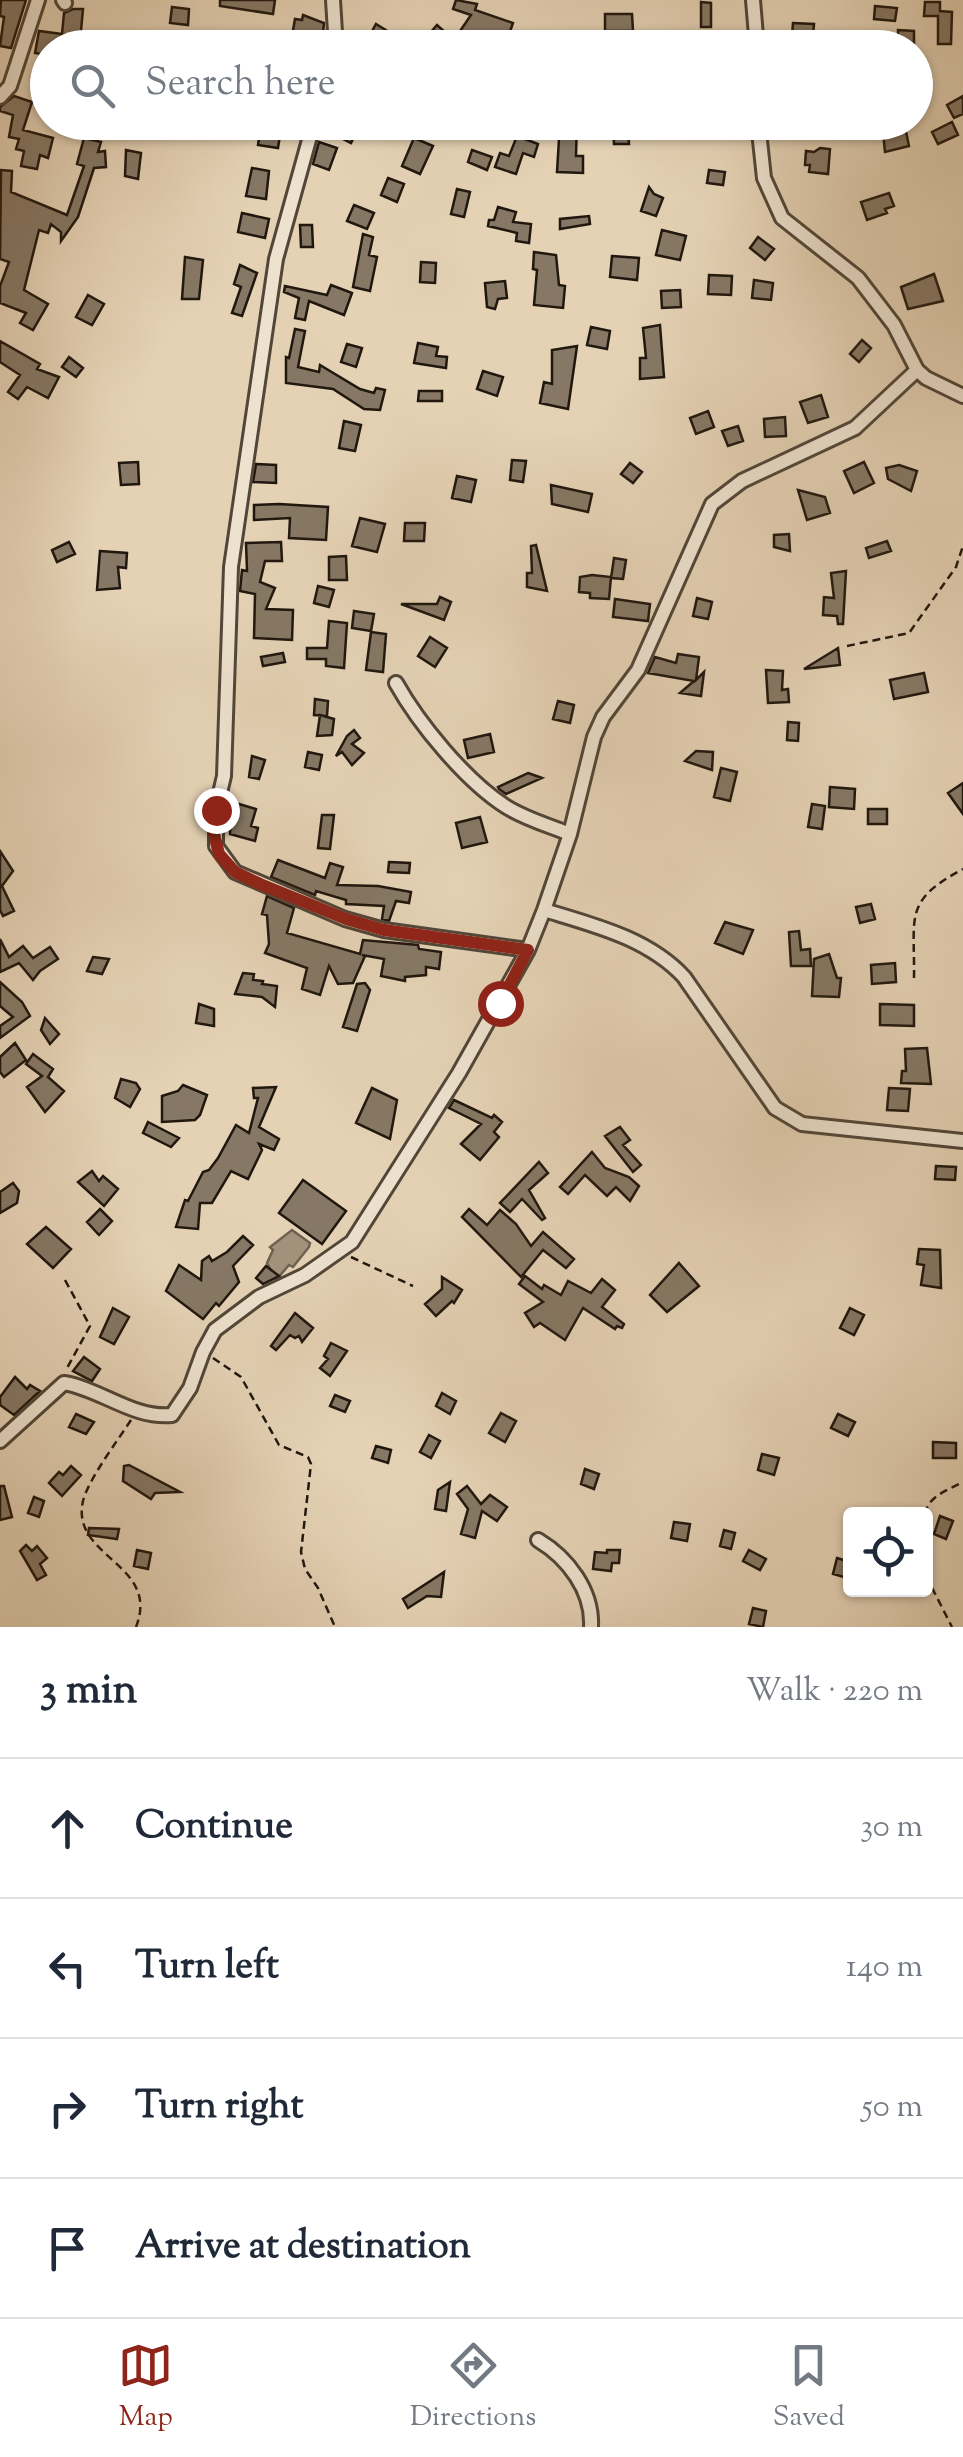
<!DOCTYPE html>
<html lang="en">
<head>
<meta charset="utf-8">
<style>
	body { margin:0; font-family:"Sorts Mill Goudy",serif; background:#f6f6f7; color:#1f2937 }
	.controls { position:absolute; right:30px; bottom:30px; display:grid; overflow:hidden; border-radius:10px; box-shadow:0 2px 8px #0004 }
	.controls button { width:90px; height:90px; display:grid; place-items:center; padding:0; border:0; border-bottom:2px solid #e0e1e3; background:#fff; color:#1f2937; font:50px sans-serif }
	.stop { position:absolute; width:30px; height:30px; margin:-22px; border:8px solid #8f2418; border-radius:50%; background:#fff }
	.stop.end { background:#8f2418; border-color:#fff; box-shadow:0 2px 10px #0008 }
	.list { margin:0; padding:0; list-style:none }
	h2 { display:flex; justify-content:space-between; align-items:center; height:130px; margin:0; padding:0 40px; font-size:42px }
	h2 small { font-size:32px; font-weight:400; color:#747a83 }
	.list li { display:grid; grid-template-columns:65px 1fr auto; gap:30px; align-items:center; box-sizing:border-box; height:140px; padding:0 40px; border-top:2px solid #e0e1e3 }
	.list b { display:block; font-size:38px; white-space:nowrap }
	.list em { font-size:32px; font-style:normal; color:#747a83 }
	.icon { flex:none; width:55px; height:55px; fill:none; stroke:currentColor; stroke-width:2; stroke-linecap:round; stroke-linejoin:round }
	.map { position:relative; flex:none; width:963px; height:1627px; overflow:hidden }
	.search { position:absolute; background:#fff; box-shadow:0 2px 8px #0004; left:30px; right:30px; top:30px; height:110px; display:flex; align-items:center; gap:25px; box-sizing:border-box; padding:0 35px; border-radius:55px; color:#747a83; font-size:38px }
	.sheet { height:690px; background:#fff }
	nav { display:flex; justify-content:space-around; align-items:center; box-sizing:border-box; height:140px; border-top:2px solid #e0e1e3; background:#fff; font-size:28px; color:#747a83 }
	nav a { display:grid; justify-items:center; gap:5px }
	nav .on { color:#8f2418 }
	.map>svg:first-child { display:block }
	.water { fill:#a2927c; stroke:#6e6150; stroke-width:2.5 }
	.building { fill:#867865; stroke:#20170e; stroke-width:2.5 }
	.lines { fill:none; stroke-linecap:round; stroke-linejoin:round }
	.minor-casing { stroke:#514638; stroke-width:18 }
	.path { stroke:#20170e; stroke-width:2.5; stroke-dasharray:8 5; stroke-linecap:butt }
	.minor { stroke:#eee2cf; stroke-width:12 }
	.route { stroke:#8f2418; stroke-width:12 }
</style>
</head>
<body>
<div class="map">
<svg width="963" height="1627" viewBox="0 0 963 1627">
	<rect width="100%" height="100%" fill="#e5d2b5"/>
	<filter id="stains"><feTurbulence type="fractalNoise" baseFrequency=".002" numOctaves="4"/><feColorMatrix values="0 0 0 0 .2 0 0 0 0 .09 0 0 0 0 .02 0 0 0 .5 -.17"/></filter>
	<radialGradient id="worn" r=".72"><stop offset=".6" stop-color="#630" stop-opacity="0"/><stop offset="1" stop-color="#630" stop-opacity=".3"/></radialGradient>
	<path class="water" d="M292,1230L310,1243L309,1247L293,1267L289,1265L276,1280L267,1263L273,1250L270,1247Z"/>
	<path class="building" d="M1,0H26L11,48L0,46L4,17L0,16Z
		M220,0H275L273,14L220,6Z
		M456,0L477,4L475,10L513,23L506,43L489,37L480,48H433L424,40L437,25L454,40L471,15L453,9Z
		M701,2L711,3V27H701Z
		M925,2H940V11L952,12L951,44H938V16H924Z
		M875,6L897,8L895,21L874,19Z
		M172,7L189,9L188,25L170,23Z
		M73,9H83L81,31L109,38L107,48H48L47,55L35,53L39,31L62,34L64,13Z
		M605,14H632L633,31H605Z
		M303,15L324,23L322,42L292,36L295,19L302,20Z
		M793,23L814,24L812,48L791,47Z
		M376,24L397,37L392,45L371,33Z
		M898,30L914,31V43H898Z
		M14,96L32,102L23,130L53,138L48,158L40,155L37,169L21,166L24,151L16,149L19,139L9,137L13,115L0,111V107Z
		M963,96V114L954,118L947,105Z
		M344,122H361L351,143L337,136Z
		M560,122H577L576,156H583V173L557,172Z
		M882,122H904L909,146L885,152Z
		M952,122L958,135L938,144L932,132Z
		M261,125L281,129L278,148L258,145Z
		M628,126L629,144H614L613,127Z
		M517,136L538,144L534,157L523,153L516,174L495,167L500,153L509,156Z
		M84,138L101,142L98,152L105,151L106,167L94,168L78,217L61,241V232L51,224L48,233L39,230L24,290L48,304L33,330L20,323L26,313L0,303V286L9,262L0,259L1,170L12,171L11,192L67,215L84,166L77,164Z
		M414,138L433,146L420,174L402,166Z
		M319,142L337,148L329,170L313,164Z
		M820,148L830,149L828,174L809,172L810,165H805L806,151L814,152Z
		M126,150L141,153L138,179L125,176Z
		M472,150L492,157L487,170L468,162Z
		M252,168L269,171L266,199L246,196Z
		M709,170L725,172L723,185L707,183Z
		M388,178L404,184L397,202L381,195Z
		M649,187L654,194L663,198L656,216L641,211Z
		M457,189L470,192L464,217L451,214Z
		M889,193L894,206L885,209L887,213L867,220L861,202Z
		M354,205L374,213L367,229L347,221Z
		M498,207L516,212L513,222L531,224L529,243L516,241L517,233L488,226L489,220H494Z
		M242,213L269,219L265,238L238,232Z
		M589,216L590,224L560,229V219Z
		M300,225H312L313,247H301Z
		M662,230L686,236L680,260L656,255Z
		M363,234L373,237L369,255L377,257L370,291L353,287Z
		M758,237L774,249L765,260L750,248Z
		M534,252L556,255L559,285L565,286L563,308L534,305L537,270L533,269Z
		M612,256L639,258L637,280L610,277Z
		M185,257L203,260L199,299H182Z
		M421,262L436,263L435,283L420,282Z
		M240,265L257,273L242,316L232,313L241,287L234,284Z
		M934,274L943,301L908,309L901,287Z
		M709,275L732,276L731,295L708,294Z
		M754,280L773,283L771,300L752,298Z
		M505,281L507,298L498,299L495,309L487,307L485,283Z
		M331,285L352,293L344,315L309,301L305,320L295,318L299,298L284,292L285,286L327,295Z
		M680,290L681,307L662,308L661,291Z
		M88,295L104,304L92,325L76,317Z
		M660,325L664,377L640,379V358H646L643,328Z
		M591,327L610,331L607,349L587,345Z
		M295,329L305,331L298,367L319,372L320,365L360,389L374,393L376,388L385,390L380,410L364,409L333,389L286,383V357L289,358Z
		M862,340L871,348L859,362L850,354Z
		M0,341L40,364L37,369L59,377L48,398L27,387L18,399L8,392L20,375L0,362Z
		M418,343L438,347L436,356L447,357L446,368L414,363Z
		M347,344L362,348L356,367L341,362Z
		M577,346L568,409L540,403L544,382L552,384V350Z
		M69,357L83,368L76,377L62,367Z
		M483,371L503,377L497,396L477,389Z
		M419,391H442V401H418Z
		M821,395L828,417L808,423L800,402Z
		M708,411L714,427L696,434L690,418Z
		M785,417L786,436L765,437L764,419Z
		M344,421L361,425L355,451L339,448Z
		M738,426L743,441L728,446L722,431Z
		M512,460L526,461L523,482L510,480Z
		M138,462L139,484L121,485L119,463Z
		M864,462L874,483L854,493L844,471Z
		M630,463L642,472L633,483L621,474Z
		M256,464L276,465V483L253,482Z
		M899,465L917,471L911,491L888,479L886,468Z
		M457,476L476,480L471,502L452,498Z
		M551,485L592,494L588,512L552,504Z
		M798,490L825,497L830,513L807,520Z
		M279,504L328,507L326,540L289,538L290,518L254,520V505Z
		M360,518L385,524L377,552L352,546Z
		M405,523H425L424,541H404Z
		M789,534L790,551L774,547V535Z
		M887,541L891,551L869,558L866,548Z
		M69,542L75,554L57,562L52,550Z
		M281,542L282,561H265L260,582L275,588L266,609L293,610L292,640L254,638L255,594L240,591L242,570L247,571L246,543Z
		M536,545L547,591L527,587V573H532L531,546Z
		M100,551L127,553L126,568L118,567L120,588L97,590Z
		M346,556L347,580H329V557Z
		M614,558L626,560L623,579L611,578Z
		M846,571L843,624H838L837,616L823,615L824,597L834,598L831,573Z
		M592,575L611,577L609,599L590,598V593L579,592L580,577Z
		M318,586L334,590L329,607L314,603Z
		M440,597L451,602L444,620L401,604H437Z
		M697,598L712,602L708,619L693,616Z
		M615,599L650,604L648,621L613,617Z
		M354,611L374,614L371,631L352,628Z
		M329,621L347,623L344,668L326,666V659H307V648H327Z
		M371,632L386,634L383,672L366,670Z
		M430,637L447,648L435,667L418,656Z
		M838,648L840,665L804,669Z
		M283,653L285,662L263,666L261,657Z
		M678,654L699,657L696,680L704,672L701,696L680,693L694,681L648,673L655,657L676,663Z
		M766,670L783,671L782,690L788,689L789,702L768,703Z
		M924,673L928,692L894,699L890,680Z
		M315,699L328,701L327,716L314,715Z
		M558,701L574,705L570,723L553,719Z
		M320,715L334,719L332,735L317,736Z
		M788,722L799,723L798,741L787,740Z
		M354,730L360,738L352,744L364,753L352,765L342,752L336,756L347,736Z
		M490,734L494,752L468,758L464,740Z
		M696,751L713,752L712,770L685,761Z
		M308,752L322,755L319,770L305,767Z
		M252,756L265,760L259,779L249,777Z
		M721,768L737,772L730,801L714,797Z
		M528,773L542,778L506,794L499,789L498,787Z
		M963,783V814L948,793Z
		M830,787L855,789L854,809L829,807Z
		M239,804L256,809L251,826L258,828L255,841L230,834L231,818L236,817Z
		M812,804L825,806L822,829L808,827Z
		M868,809H887V824H868Z
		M322,815H334L330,849L318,848Z
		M480,817L487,842L462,848L456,823Z
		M0,851L13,871L2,886L14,911L3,916L0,910Z
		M278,860L325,878L330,863L343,867L337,885L378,886L411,892L409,903L396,901L389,921L382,919L384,906L346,904V900L316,891L315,895L271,877Z
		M389,862L410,863L409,873L388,872Z
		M267,896L294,908L287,933L360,954L363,940L418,945L419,949L441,952L439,969L426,967V975L405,977V981L381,976L384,959L362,955L365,956L353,983L338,984L329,966L320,995L302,989L307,968L265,953L269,944L267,915L262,914Z
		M871,904L875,919L860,923L856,907Z
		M725,922L753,930L743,954L715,943Z
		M799,931L801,950L810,949L811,966H791L789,932Z
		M0,939L9,957L23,946L33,958L50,947L58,959L40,971L33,980L19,963L0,972Z
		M829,954L837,978H841L839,997L812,996L814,959Z
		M93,957L109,959L102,974L87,971Z
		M895,963L896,982L872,984L871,965Z
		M243,973L254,974L253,980L263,981L262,984L277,986L275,1007L262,997L235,994Z
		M0,982L22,1002L30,1016L0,1038V1026L13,1017L0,1006Z
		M365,983L370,990L357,1031L343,1027L357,984Z
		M199,1004L214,1009V1026L196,1023Z
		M880,1004L914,1005V1026L880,1025Z
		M45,1018L59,1034L50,1044L41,1030Z
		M15,1043L26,1060L4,1077L0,1072V1057Z
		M927,1048L931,1084L901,1083L902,1071H906L905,1049Z
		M33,1054L53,1069L48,1077L64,1091L45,1112L27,1087L42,1076L26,1064Z
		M121,1079L136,1083L140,1089L130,1107L115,1098Z
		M183,1085L207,1095L200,1115L195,1120L162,1122V1096L178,1091Z
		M276,1087L259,1127L279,1139L274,1150L259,1144L262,1150L248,1179L231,1171L212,1203H200L198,1229L176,1227L185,1200L188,1201L203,1172L209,1170L218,1158L236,1125L249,1133L258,1098H254L253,1088Z
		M372,1088L397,1100L390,1139L356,1123Z
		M889,1088L910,1089L908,1111L887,1110Z
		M454,1100L492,1118L494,1115L502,1122L494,1132L499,1137L480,1160L461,1144L481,1124L449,1108Z
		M148,1122L179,1138L171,1147L143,1133Z
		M620,1127L630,1140L623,1145L641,1165L633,1172L605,1136Z
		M592,1152L605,1168L629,1177L639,1186L630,1201L616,1187L607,1196L585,1175L568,1194L560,1187Z
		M539,1162L548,1173L529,1190L545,1218L542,1220L522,1199L510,1212L500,1203Z
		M936,1166L956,1167L955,1180L935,1179Z
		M92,1171L99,1181L103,1176L118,1189L104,1206L78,1182Z
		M303,1180L346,1211L322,1244L279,1213Z
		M13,1183L19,1191L17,1203L0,1213V1192Z
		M100,1209L112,1221L99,1235L87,1222Z
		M469,1209L487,1225L500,1210L516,1224L531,1246L543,1232L574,1259L566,1268L543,1250L521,1277L462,1217Z
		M46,1227L71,1249L53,1268L27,1244Z
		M243,1236L253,1245L233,1266L239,1282L219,1306L216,1303L203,1319L166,1291L179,1265L201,1280L202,1261L209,1256L212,1261L227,1252Z
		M919,1249L940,1250L941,1288L921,1285L924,1265L917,1264Z
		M679,1263L699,1286L667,1312L650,1295Z
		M266,1266L279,1276L263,1284L256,1278Z
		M525,1276L542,1289L544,1285L561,1295L568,1281L591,1293L602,1279L615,1290L602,1307L624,1324L622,1328L617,1326L615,1329L583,1308L565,1340L540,1323L534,1327L525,1313L543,1302L519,1284Z
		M442,1277L462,1290L454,1303L452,1301L436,1316L425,1304L442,1289Z
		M113,1308L129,1317L114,1344L100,1337Z
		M850,1308L864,1315L854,1335L840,1328Z
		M295,1313L313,1328L302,1342L299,1336L295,1338L290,1335L276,1350L271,1346Z
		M331,1343L347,1351L330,1376L320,1368L328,1359L324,1356Z
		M84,1357L100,1369L92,1381L73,1371Z
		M15,1377L27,1389L30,1385L40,1391L14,1415L0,1405V1397Z
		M442,1393L456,1401L450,1414L436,1406Z
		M335,1395L350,1401L345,1412L330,1406Z
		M501,1413L516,1421L505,1442L489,1433Z
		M76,1414L94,1422L86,1434L69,1427Z
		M838,1414L855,1422L848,1436L831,1428Z
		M429,1435L440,1441L431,1458L420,1452Z
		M933,1442L956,1443V1458H933Z
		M376,1446L391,1450L388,1463L372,1458Z
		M762,1454L779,1458L774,1475L758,1470Z
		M129,1465L180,1492L155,1493L151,1499L123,1481L124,1466Z
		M71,1466L81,1475L62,1496L49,1483L59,1472L63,1475Z
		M585,1469L599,1474L594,1489L581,1484Z
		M450,1482L446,1511L435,1509L438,1490Z
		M0,1486H4L12,1517L0,1520Z
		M467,1486L481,1504L490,1495L507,1507L497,1521L482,1511L475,1538L461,1534L468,1509L457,1494Z
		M34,1497L44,1501L39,1517L28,1513Z
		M940,1516L953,1521L946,1539L934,1534Z
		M674,1522L690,1524L687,1541L671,1538Z
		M89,1528L119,1529L117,1539L88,1535Z
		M724,1530L735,1533L731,1549L720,1546Z
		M26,1545L32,1551L37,1546L47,1558L40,1564L46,1575L37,1580L20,1551Z
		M137,1550L151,1553L148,1569L134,1566Z
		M607,1550H620L619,1563H612L611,1571L593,1569L595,1552L607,1553Z
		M749,1550L766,1559L760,1570L743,1561Z
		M837,1558L850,1562L847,1578L833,1574Z
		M444,1572L441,1597L427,1596L408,1608L403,1599Z
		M753,1608L766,1611L763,1627L749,1624Z"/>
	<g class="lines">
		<g class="minor-casing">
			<path id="minor" d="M63,0L65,3
				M333,0L336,48
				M753,0L757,48
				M0,97L10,86L38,0
				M314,122L276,259L231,567L224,776L216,810V846L235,872L345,919L384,930L528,950
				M758,122L764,178L782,218L858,278L894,325L917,370L926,378L963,396
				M396,683C419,724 465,780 505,806C525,819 548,825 570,834
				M544,910C593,925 648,938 684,977L775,1108L802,1124L963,1141
				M0,1441L64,1383C101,1389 133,1419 172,1415L190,1388L203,1352L215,1330L259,1297L305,1275L352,1242L459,1073L528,950L544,910L570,834L594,737L603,717L638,670L712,504L742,481L855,428L917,370
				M538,1540C568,1558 593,1591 591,1627"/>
		</g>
		<path class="path" d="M847,646L909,633L956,567L963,546
			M914,978C915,916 903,901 963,869
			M351,1257L413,1286
			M65,1280L90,1326L66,1370
			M213,1358L241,1377L279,1445L308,1457L311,1464L301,1552L305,1569L318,1588L335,1627
			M131,1420C118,1440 88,1480 83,1501C70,1558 161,1563 136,1627
			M925,1514C928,1496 948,1490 963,1482
			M926,1519V1539
			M926,1576L952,1627"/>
		<use href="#minor" class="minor"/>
	</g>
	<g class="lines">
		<path class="route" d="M216,810L214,834L219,854L235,872L260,884L346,919L384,930L528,950L500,1003"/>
	</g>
	<rect width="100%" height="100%" filter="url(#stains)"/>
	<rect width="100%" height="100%" fill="url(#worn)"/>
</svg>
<div class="controls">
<button><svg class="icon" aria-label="locate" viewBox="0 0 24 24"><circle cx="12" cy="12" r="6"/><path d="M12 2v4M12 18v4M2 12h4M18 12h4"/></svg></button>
</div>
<div class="stop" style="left:500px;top:1003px"></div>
<div class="stop end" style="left:216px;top:810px"></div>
<div class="search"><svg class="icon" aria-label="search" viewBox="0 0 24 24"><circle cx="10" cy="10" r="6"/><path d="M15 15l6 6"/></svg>Search here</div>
</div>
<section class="sheet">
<h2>3 min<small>Walk · 220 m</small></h2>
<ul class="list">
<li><svg class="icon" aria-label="ahead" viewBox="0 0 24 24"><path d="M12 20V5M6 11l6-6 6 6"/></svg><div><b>Continue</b></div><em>30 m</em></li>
<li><svg class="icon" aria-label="left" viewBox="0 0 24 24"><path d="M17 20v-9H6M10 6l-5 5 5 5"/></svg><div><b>Turn left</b></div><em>140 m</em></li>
<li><svg class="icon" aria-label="right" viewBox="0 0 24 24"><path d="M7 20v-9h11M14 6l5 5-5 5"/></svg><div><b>Turn right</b></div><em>50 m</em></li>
<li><svg class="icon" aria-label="arrive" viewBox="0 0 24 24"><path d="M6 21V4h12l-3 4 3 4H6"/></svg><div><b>Arrive at destination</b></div></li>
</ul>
</section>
<nav>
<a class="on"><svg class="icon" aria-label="map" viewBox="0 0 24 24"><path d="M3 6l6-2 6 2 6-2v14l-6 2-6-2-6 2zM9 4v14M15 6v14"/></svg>Map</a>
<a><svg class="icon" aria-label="directions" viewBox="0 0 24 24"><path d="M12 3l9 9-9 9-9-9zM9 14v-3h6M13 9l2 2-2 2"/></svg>Directions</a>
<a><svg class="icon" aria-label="saved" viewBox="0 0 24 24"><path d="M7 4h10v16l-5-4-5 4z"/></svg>Saved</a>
</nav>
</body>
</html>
